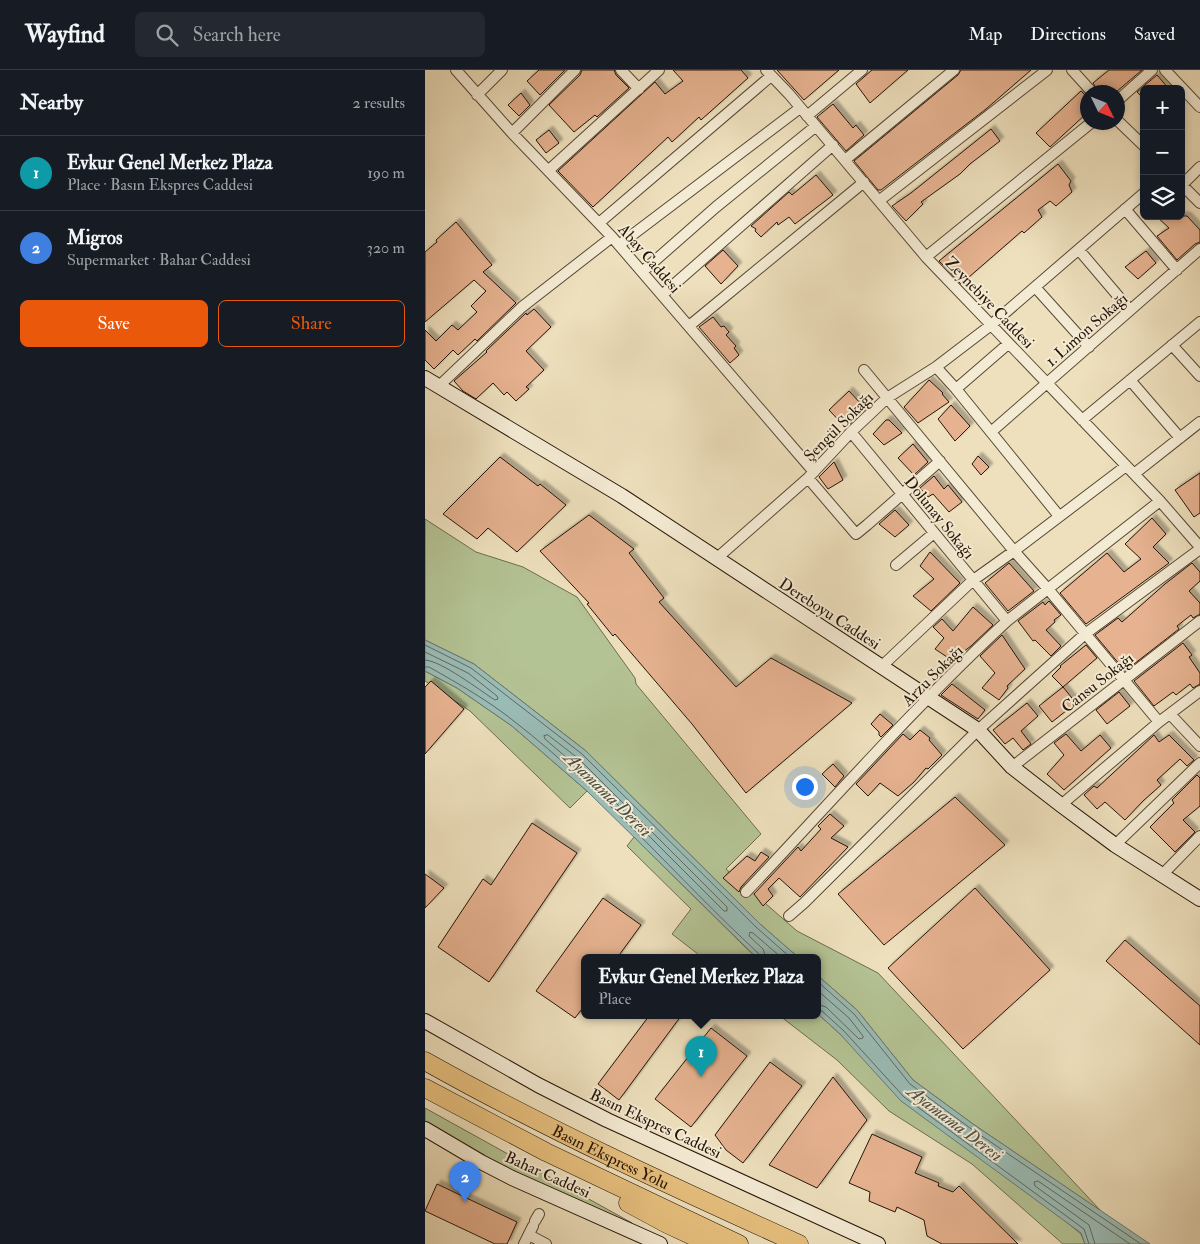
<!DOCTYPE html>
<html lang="en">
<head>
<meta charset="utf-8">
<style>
	body { margin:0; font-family:"IM FELL Double Pica",serif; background:#242831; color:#f1f3f6 }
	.controls { position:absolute; right:15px; top:15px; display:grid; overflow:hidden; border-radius:8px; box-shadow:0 2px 8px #0003 }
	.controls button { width:45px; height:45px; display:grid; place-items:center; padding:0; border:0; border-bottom:1px solid #363941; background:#171b24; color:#f1f3f6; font:25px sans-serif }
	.compass { position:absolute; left:655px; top:15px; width:45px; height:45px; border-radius:50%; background:#171b24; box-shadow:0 2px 8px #0003; rotate:133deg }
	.you { position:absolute; left:379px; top:716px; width:18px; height:18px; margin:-12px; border:4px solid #fff; border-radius:50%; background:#1a73e8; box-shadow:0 0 0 8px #1a73e833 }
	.badge { display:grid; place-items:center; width:32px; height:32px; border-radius:50%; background:#ea580c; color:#fff; font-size:16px; font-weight:700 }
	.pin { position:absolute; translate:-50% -41px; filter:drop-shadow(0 1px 2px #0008) }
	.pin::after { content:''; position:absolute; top:26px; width:18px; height:15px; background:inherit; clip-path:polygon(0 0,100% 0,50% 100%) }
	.popup { position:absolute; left:156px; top:884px; width:240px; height:65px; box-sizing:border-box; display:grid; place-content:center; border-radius:8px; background:#171b24; filter:drop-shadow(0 1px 4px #0005); font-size:16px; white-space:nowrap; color:#9ea1a6 }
	.popup b { font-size:19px; color:#f1f3f6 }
	.popup::after { content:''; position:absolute; left:50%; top:100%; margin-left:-10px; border:10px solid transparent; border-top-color:#171b24 }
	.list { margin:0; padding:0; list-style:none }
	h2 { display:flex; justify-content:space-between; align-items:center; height:65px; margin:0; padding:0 20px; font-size:21px }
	h2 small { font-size:16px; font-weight:400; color:#9ea1a6 }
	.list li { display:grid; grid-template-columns:32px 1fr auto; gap:15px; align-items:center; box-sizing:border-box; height:75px; padding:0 20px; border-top:1px solid #363941 }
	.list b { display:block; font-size:19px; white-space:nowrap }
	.list p { margin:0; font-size:16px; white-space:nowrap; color:#9ea1a6 }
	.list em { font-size:16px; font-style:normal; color:#9ea1a6 }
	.actions { display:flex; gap:10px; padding:15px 20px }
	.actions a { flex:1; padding:11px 0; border:1px solid #ea580c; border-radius:8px; text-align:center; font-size:18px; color:#ea580c }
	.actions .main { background:#ea580c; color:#fff }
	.icon { flex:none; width:28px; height:28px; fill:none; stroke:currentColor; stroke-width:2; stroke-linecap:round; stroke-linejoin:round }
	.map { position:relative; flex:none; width:775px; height:1174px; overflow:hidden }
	header { display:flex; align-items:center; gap:30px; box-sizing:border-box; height:70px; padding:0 25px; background:#171b24; border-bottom:1px solid #363941 }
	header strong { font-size:24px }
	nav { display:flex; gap:28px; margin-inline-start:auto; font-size:18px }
	.search { width:350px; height:45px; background:#242831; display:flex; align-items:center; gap:12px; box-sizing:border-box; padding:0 18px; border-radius:8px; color:#9ea1a6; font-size:19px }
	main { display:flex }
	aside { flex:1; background:#171b24 }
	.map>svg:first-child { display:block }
	.green { fill:#b4c394; stroke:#6c6c4e }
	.water { fill:#9abcb6; stroke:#6b7970 }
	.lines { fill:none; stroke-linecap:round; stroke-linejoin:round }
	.shore { stroke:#60685e; stroke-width:1 }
	.building { fill:#e6b290; stroke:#251407; filter:url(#shadow) }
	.street-casing { stroke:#574734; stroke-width:12 }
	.secondary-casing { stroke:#251407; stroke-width:16 }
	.highway-casing { stroke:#251407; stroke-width:19 }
	.street { stroke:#f4ebd4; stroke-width:10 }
	.secondary { stroke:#f4ebd4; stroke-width:14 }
	.highway { stroke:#e7c07e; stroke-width:18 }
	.labels { text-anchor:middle; stroke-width:4; stroke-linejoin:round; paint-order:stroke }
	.street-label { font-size:16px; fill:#251407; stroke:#f4ebd4 }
	.water-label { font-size:18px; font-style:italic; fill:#4e4f44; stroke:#f4ebd4 }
</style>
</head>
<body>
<header>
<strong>Wayfind</strong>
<div class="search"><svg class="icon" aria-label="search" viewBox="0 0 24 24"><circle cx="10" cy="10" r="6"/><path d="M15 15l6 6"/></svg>Search here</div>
<nav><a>Map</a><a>Directions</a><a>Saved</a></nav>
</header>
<main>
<aside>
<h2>Nearby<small>2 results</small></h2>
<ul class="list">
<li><span class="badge" style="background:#0f9aa8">1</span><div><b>Evkur Genel Merkez Plaza</b><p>Place · Basın Ekspres Caddesi</p></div><em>190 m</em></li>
<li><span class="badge" style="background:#3f7fe0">2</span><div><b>Migros</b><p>Supermarket · Bahar Caddesi</p></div><em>320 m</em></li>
</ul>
<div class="actions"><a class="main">Save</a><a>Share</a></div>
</aside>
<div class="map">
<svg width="775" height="1174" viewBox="0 0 775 1174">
	<defs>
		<filter id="shadow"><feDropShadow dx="4" dy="-4" stdDeviation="1" flood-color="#0004"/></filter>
	</defs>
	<rect width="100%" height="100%" fill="#eee0bd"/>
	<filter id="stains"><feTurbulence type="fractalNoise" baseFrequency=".004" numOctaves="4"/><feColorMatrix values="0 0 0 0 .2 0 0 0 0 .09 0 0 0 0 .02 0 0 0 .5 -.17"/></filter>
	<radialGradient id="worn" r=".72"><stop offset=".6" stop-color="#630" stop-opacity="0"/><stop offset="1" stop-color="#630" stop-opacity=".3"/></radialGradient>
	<path class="green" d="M0,449L51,482L98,497L152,527L210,608L211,614L336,764L301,799L372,861L453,903L676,1141L548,1054L488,1010L432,940L392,905V888H374L335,854L161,681L49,594L0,570Z
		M0,601L32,618L87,656L162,721L145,738L45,641L0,611Z
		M209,767L320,877L332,888H278L247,864L266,839L202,776Z
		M392,943L415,964L656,1164L660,1174H638L547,1094L464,1041L412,990L355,946H392Z
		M0,1038L207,1153C133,1127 67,1091 0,1051Z"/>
	<path class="water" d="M0,570L49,594L161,681L335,854L374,888H332L162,721L87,656L32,618L0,601Z
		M392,905L432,940L488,1010L548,1054L725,1174H660L656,1163L476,1031L415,964L392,943Z"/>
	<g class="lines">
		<path class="shore" d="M0,575L46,598L157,684L331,857L366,888
			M0,582L43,603L72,626L73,629L70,630C54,620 17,591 0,590
			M0,597H4C34,614 64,631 90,652C179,721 251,807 333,883L335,888
			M123,665L154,689L302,837V841H299L170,712L120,669L119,666Z
			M341,888L338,879L324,866L325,862L328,863L357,888
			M392,911L429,944L485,1014L545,1058L716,1174
			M392,920L424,948L438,966V968L434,969L401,937L392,934
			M392,940L397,941L419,961L479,1027L659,1159L664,1174
			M670,1174L664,1155L610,1116L609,1112L613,1111L705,1174"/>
	</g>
	<path class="building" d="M114,0H140L115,25L102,11Z
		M157,0H189L191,5L204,18L172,47L170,45L149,62L124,35L155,5Z
		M248,0H316L323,8L276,50L274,47L247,72L243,67L168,137L133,101L230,12L240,24L258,11Z
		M352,0H414L379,30Z
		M447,0H483L445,33L431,14Z
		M536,0H606L561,39L456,120H453L429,91L533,5Z
		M684,0H717L691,22H674L668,13Z
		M732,5L744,19H719V29L712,22Z
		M656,21L662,27V43L625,77L611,63Z
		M96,23L105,35L94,46L83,35Z
		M408,34L428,58L431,55L439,65L421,81L392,47Z
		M566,59L575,71L545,94L535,104L496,132L498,134L481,151L467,136L486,123Z
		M124,60L134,73L121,83L111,70Z
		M633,94L646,111L644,115L647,122L631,136L625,131L613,140L617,147L599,163L597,161L536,214L514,191Z
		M391,105L408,125L370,154L364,147L353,155L352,152L336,167L330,161L331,159L326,156L364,122L367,125Z
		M731,146H762L775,160V172L770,174L752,190L732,166L744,158Z
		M31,152L67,195L58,202L91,233L52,271L50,269L33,285L28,280L9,299L0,290V260L11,271L27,255L33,260L52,242L46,236L61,221L49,210L0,252V182L12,172L11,170Z
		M298,180L313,196L296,214L280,196Z
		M721,181L731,193L713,209L700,197Z
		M109,239L126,257L101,281L119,300L101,317L104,319L91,331L82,322L79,325L68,313L51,329L38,321L29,311L62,282L61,281L101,243L102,245Z
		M288,247L296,257L299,256L304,262L301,265L311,276L309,278L314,285L305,293L274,257Z
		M504,310L518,323L517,324L524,332L493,353L479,337Z
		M424,321L437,335L443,331L446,334L421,358L404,340Z
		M526,335L545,356L530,371L513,349Z
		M461,350H464L477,363L459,375L448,364Z
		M488,374L503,392L489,405L473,388Z
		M553,386L564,397L556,405L547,394Z
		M75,387L113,416L115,414L141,435L92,482L63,458L52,469L18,444Z
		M409,392L418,410L403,419L394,407Z
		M775,403V443L769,447L750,420Z
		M509,406L519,419L523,415L537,432L524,442L508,424L503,427L495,418Z
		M470,440L484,455L470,467L454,454Z
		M164,445L209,479L204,483L239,528L234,532L311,617L346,588L427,633L321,723L267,654L190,564L188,566L162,534L164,533L115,481Z
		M727,448L741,464L728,477L744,493L661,554L635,523L682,483L699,502L716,489L700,474Z
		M505,482L535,513L506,541L488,526L509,509L495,496Z
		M584,493L609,521L583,541L560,513Z
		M767,493L775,502V511L764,521L775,533V544L768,548L766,545L752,556L754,559L700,601L670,565L693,548L697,552L740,514Z
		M624,531L636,545L629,550L630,552L621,560L636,576L626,586L610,570L608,571L593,551L618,532L620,535Z
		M548,537L568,555L546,576L538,582L536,580L528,591L510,579L519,568L508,557L517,549L528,561Z
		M577,565L600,599L582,616L583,618L574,630L557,618L570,603L555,586Z
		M758,573L767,585L764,587L775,603V614L768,618L765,614L751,625L748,622L729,636L709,611Z
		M661,575L672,588L638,617L627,606L636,597L635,596Z
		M6,611L39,639L0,684V617Z
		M527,614L560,640L553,649L516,625Z
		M638,617L651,633L627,652L614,636Z
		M694,622L705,636L682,654L671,640Z
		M602,633L613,646L596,661L606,674L598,680L588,668L580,674L568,660Z
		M455,644L468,655L456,667L454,665V662L446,654Z
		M495,660L505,668L504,670L517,685L503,699L501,698L489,712L473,726L455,713L443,726L431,714L478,664L485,670Z
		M641,664L656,681L675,665L686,678L639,720L622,704L639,685L629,673Z
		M729,665L734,672L744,665L769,690L762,696L755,689L732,710L736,715L718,731L700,750L680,732L672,739L659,725L669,716L672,718Z
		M408,694L419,706L410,717L397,704Z
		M772,705L775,708V736L758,750L770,762L750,782L725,757L749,733L747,730Z
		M530,727L580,775L459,875L413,824Z
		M405,744L419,756L406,768L423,777L375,827L354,808L343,819L348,826L338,836L329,824L373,777L376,781L396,759L393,756Z
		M107,753L152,783L64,912L13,877L58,809L66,815Z
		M336,782L344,787L316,817L314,822L298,808L322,786L330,791Z
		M0,804L19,818L0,838Z
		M550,818L625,900L538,979L463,898Z
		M178,828L216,855L192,888H160V935L150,948L111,921Z
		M700,870L775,936V975L681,891Z
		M224,946H256L194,1030L173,1014Z
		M286,958L322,986L266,1057L230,1029Z
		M345,992L377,1016L318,1093L301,1080L290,1065Z
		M408,1007L442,1050L392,1118L344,1095Z
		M447,1064L497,1087L490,1103L514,1113L513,1116L528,1122L534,1116L593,1174H517L502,1166L499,1150L472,1137L470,1142L444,1131L445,1122L424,1113Z
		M12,1114L92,1152L82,1174H70L0,1141Z"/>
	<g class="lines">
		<g class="street-casing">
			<path id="street" d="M31,0L87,63L187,167L389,402
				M196,0L214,19
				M341,0L364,24L501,187L735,431L775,477
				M647,0L667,22
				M740,0L775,37
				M52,25L77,0
				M692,31L727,0
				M382,46L437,0
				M692,50L719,76
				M87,63L150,0
				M420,90L529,0
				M124,100L234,0
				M756,114L775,133
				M757,115L775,97
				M455,130L622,0
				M700,139L752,200
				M174,153L346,6
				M194,175L375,38
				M654,180L705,240
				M501,187L667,52
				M217,202L291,137L391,56
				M610,217L664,277
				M237,225L408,75
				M264,256L439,112
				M747,275L775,306
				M511,297L531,319L634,446
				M439,300L589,481L623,519L734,652
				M705,310L755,368
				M14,316L97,237L187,167
				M531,319L583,274
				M657,350L775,252
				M426,362L582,551
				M566,362L775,179
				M709,404L775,352
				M383,408L431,464L442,455L515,391
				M291,489L383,408L426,362L462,328L511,297L566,255L719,123
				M471,495L509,463
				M456,597L547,511L589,481L701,396
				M745,644L775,676
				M587,697L775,551
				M636,735L734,652L775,621
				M690,775L775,693
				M737,805L775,766
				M321,822C407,731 490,636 582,551L735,431
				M364,846L379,833L553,660L660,564L775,479
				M110,1151L114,1144
				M104,1165L121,1174
				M99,1174L108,1156"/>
		</g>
		<g class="secondary-casing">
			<path id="secondary" d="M0,308L197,426L553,660L587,697L636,735L690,775L775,829
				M0,951L113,1015L182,1050L453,1174
				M0,1059L56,1092L87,1108L235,1174"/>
		</g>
		<g class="highway-casing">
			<g id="highway">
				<path id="s1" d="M0,991C121,1059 248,1117 374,1174"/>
				<path d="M0,1018L121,1082L314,1174"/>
				<path d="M203,1133L242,1154L285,1174"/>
			</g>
		</g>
		<use href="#street" class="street"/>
		<use href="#secondary" class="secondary"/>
		<use href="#highway" class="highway"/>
	</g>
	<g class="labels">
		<g class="street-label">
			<text transform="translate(225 188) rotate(49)" y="6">Abay Caddesi</text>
			<text transform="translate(565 232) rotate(46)" y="6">Zeynebiye Caddesi</text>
			<text transform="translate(661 259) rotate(-41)" y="6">1. Limon Sokağı</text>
			<text transform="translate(413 356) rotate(-45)" y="6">Şengül Sokağı</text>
			<text transform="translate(515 447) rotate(51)" y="6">Dolunay Sokağı</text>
			<text transform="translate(405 543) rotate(33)" y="6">Dereboyu Caddesi</text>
			<text transform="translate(507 605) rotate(-45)" y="6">Arzu Sokağı</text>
			<text transform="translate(672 612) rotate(-38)" y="6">Cansu Sokağı</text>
			<text transform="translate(231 1053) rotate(25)" y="6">Basın Ekspres Caddesi</text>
			<text dy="6" stroke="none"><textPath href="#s1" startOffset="209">Basın Ekspress Yolu</textPath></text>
			<text transform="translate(123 1104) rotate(24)" y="6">Bahar Caddesi</text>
		</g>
		<g class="water-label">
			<text transform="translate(183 724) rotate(44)" y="6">Ayamama Deresi</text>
			<text transform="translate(530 1053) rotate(37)" y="6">Ayamama Deresi</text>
		</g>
	</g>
	<rect width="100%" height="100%" filter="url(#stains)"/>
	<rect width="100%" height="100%" fill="url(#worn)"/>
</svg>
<div class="controls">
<button>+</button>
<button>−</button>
<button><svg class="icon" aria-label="layers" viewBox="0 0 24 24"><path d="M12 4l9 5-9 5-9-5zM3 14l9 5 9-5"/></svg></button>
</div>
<svg class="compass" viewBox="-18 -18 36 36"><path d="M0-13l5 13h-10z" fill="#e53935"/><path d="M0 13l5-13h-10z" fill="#9ea1a6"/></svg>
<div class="you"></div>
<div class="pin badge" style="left:276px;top:1007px;background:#0f9aa8">1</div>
<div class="popup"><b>Evkur Genel Merkez Plaza</b>Place</div>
<div class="pin badge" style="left:40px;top:1132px;background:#3f7fe0">2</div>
</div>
</main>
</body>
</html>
